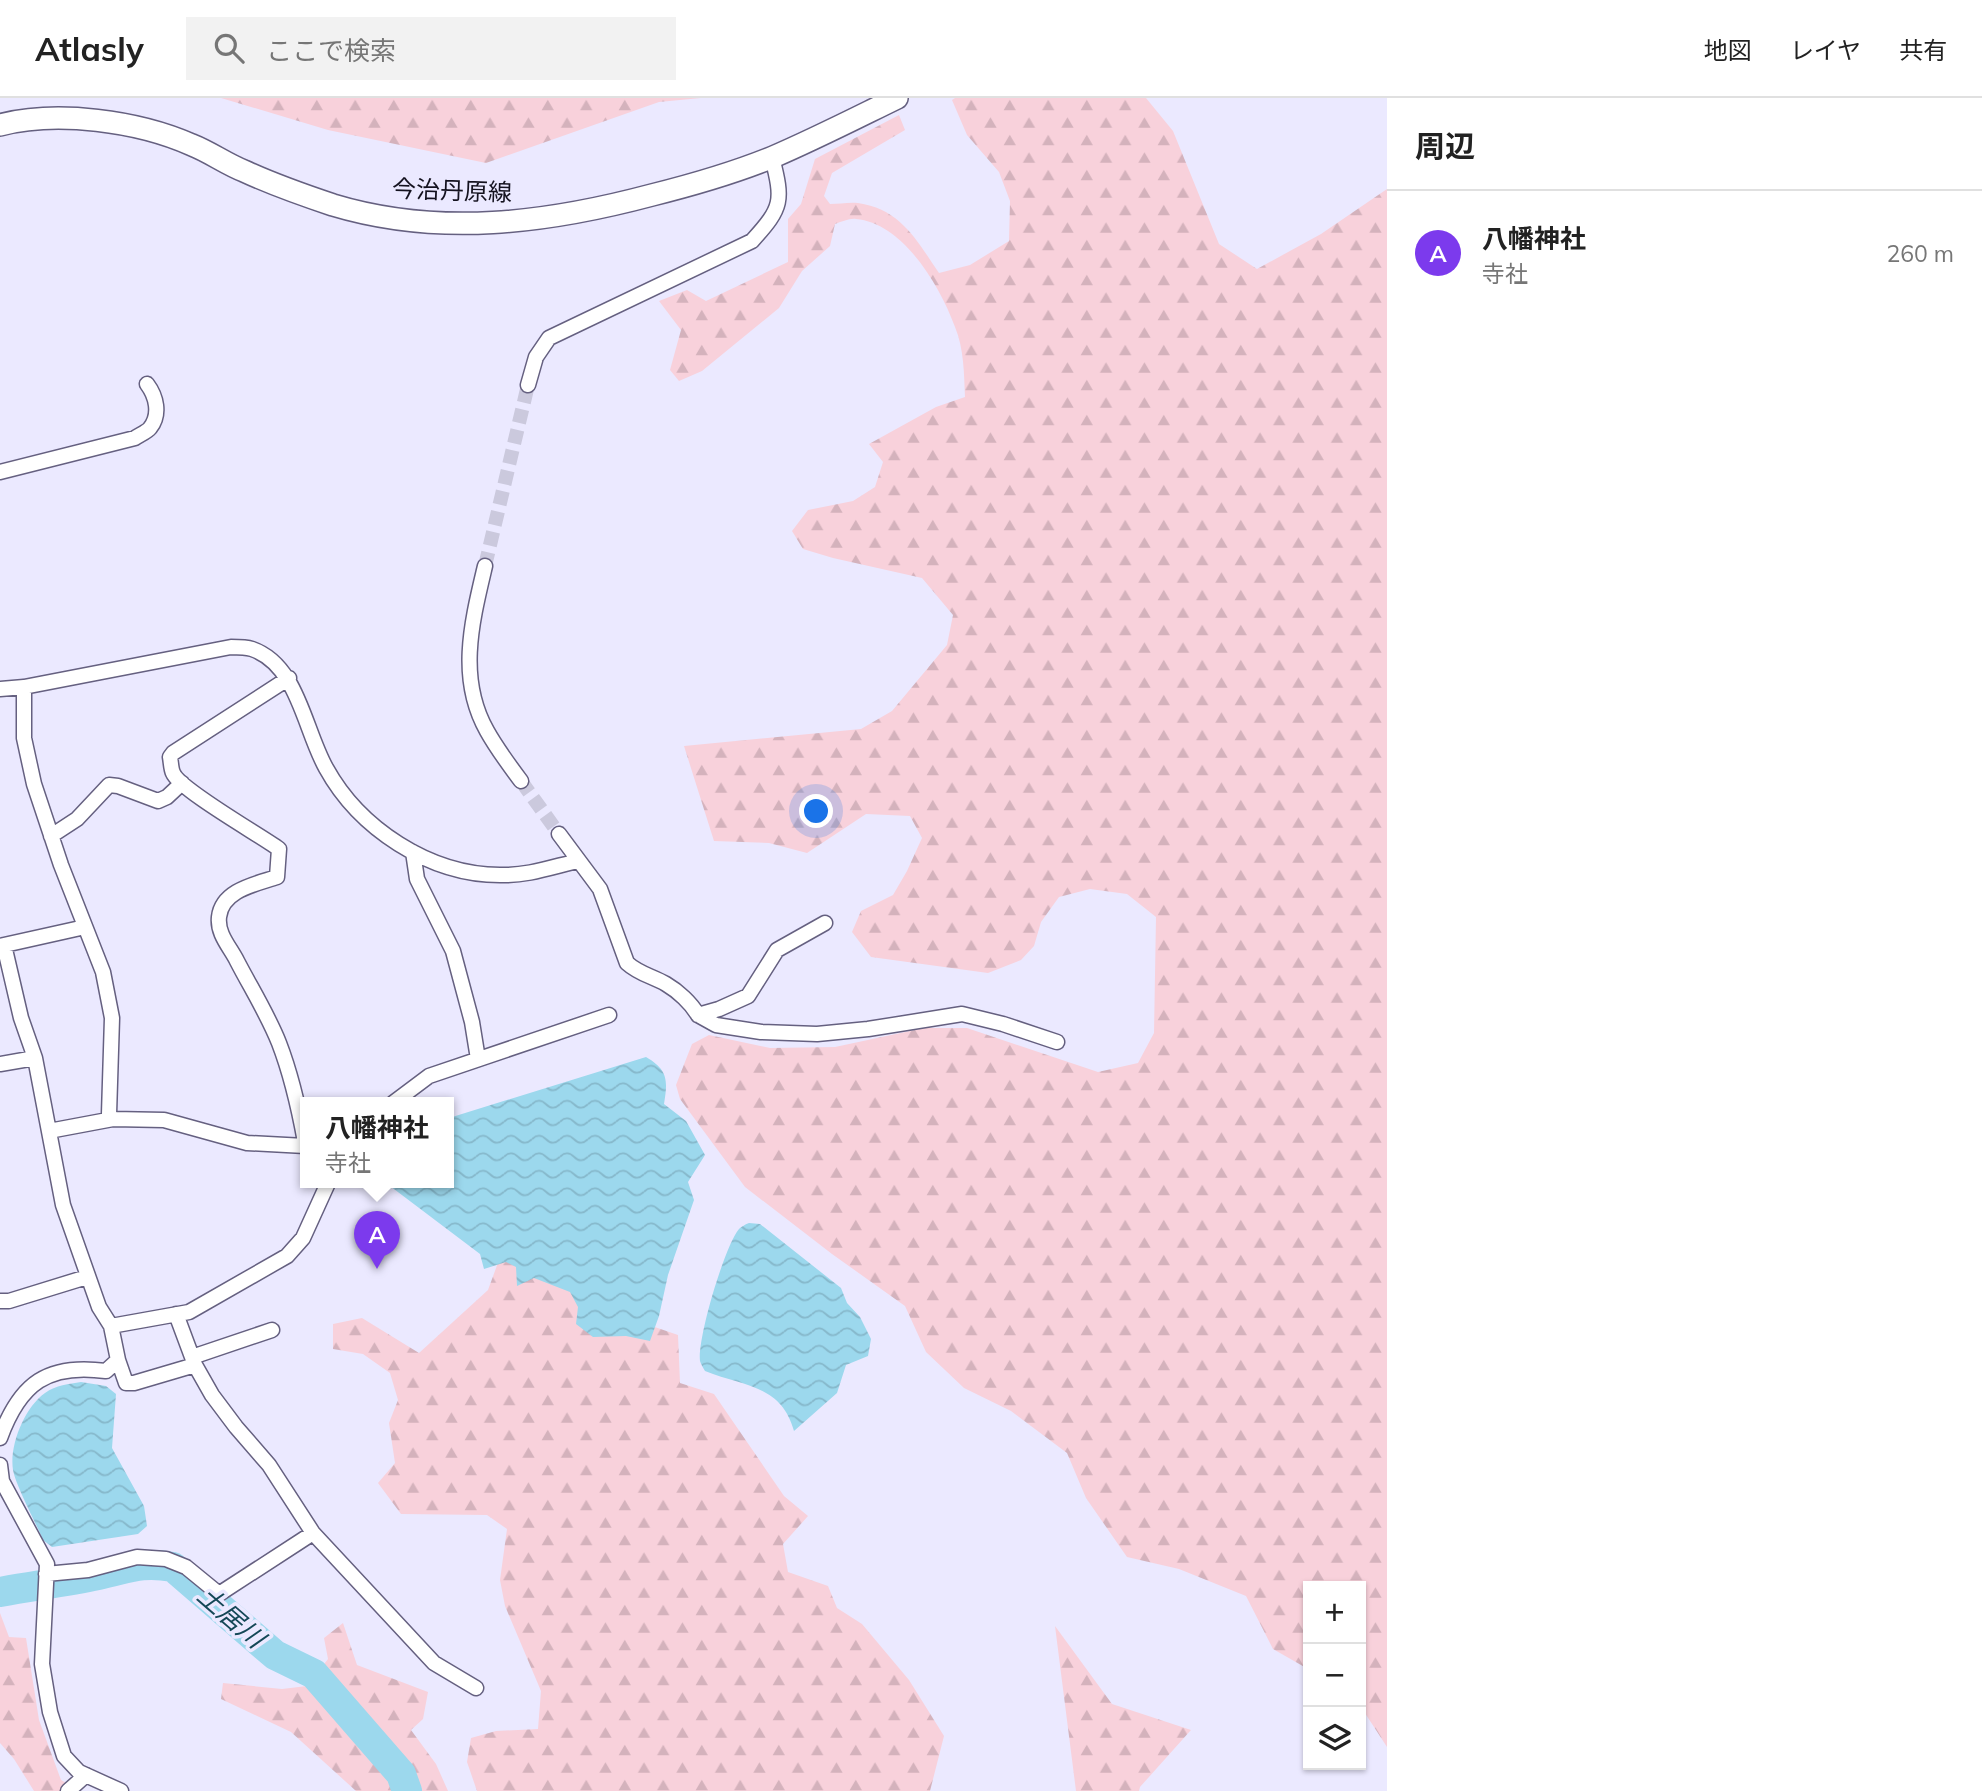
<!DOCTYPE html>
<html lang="ja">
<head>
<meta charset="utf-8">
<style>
	body { margin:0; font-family:Mulish,"Noto Sans JP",sans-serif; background:#f2f2f2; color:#222 }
	.controls { position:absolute; right:21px; bottom:21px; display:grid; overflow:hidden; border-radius:0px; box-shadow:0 2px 5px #0004 }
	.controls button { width:63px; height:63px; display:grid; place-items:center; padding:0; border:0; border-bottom:2px solid #e0e0e0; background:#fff; color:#222; font:35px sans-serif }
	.you { position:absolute; left:817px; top:714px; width:24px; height:24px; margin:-18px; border:5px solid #fff; border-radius:50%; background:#1a73e8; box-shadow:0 0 0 10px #1a73e833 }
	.badge { display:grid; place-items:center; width:46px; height:46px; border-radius:50%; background:#7c3aed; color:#fff; font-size:23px; font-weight:700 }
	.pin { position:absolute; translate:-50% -58px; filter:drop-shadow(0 2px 4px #0008) }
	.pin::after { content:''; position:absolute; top:37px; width:24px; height:21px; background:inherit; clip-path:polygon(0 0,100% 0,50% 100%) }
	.popup { position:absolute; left:300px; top:999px; width:154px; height:91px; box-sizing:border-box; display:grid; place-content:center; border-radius:0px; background:#fff; filter:drop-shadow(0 2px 5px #0005); font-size:23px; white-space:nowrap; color:#767676 }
	.popup b { font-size:26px; color:#222 }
	.popup::after { content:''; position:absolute; left:50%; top:100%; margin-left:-14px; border:14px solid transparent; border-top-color:#fff }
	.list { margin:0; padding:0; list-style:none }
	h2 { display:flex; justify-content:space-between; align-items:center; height:91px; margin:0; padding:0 28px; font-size:30px }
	h2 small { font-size:23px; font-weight:400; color:#767676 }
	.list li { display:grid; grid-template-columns:46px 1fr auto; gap:21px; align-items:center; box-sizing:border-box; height:126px; padding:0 28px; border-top:2px solid #e0e0e0 }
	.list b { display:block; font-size:26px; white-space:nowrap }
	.list p { margin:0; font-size:23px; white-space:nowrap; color:#767676 }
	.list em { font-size:23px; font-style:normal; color:#767676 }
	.icon { flex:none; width:38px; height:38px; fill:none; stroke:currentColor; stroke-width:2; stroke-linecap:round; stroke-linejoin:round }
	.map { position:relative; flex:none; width:1387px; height:1693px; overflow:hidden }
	header { display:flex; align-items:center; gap:42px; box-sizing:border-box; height:98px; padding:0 35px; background:#fff; border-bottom:2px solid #e0e0e0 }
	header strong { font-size:33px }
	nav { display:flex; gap:38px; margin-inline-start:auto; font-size:24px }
	.search { width:490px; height:63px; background:#f2f2f2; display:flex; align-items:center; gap:18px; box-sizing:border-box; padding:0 24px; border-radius:0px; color:#767676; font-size:26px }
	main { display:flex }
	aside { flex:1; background:#fff }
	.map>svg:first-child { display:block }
	.forest { fill:url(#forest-firs) }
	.water { fill:url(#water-waves) }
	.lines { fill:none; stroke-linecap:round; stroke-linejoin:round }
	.river { stroke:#9cd8ed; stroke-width:30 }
	.street-tunnel { stroke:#cbc9dd; stroke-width:14; stroke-dasharray:14 7; stroke-linecap:butt }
	.street-casing { stroke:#656080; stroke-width:17 }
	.secondary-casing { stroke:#656080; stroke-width:24 }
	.street { stroke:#fff; stroke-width:14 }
	.secondary { stroke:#fff; stroke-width:21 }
	.labels { text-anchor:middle; stroke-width:7; stroke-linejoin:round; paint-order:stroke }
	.street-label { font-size:24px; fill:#14121f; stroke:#ebe9ff }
	.water-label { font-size:26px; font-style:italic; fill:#144857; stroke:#ebe9ff }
</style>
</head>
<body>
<header>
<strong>Atlasly</strong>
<div class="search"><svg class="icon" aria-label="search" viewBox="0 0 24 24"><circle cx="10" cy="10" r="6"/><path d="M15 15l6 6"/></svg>ここで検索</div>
<nav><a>地図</a><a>レイヤ</a><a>共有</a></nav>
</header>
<main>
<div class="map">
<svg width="1387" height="1693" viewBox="0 0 1387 1693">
	<defs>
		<pattern id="forest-firs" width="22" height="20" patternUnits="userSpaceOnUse" patternTransform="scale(1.75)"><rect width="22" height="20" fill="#f8d1db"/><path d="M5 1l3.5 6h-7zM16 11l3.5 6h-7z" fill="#d4b2bc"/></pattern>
		<pattern id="water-waves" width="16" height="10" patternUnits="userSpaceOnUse" patternTransform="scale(1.75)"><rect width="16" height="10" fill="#9cd8ed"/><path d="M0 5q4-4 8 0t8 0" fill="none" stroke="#86b8cb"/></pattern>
	</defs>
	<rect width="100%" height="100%" fill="#ebe9ff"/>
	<path class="forest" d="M221,0H701L659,4L486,65L328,32Z
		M955,0H1146L1173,33L1219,146L1257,171L1321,136L1387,91V1649L1361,1609V1488H1308V1571L1273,1551L1246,1498L1179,1471L1127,1459L1086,1400L1067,1355L1011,1313L964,1290L926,1254L905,1208L832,1156L745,1089L680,1001L676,987L692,946L709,937L770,950L835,949L924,930H967L1098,974L1138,965L1154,935L1156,819L1127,796L1090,791L1059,799L1041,824L1034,848L1021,862L988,875L871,859L852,834L861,813L893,797L907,773L922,740L910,718L866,716L807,755L769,745L714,743L684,648L861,631L892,613L947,547L953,517L922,480L833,460L803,451L792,433L808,412L853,403L875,389L883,364L869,346L936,309L965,299C964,275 964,251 955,229C940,188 903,125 856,121C850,120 841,124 835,126L830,148L802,173L779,210L702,273L679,283L670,272L681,232L659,203L687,192L706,203L788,164V121L801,106L815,61L899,17L905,32L832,75L824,98L830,106C839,106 849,104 858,105C901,111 917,143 939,175L970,167L1009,143L1010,103L999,74L967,37L952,2Z
		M503,1151L643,1225L678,1237L680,1285L714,1296L784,1398L808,1418L783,1446L788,1474L828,1488L837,1510L862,1526L909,1582L944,1638L930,1693H477L467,1664L471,1640L496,1633L538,1631L541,1593L505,1508L500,1482L507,1431L487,1417L401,1416L378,1385L395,1365L389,1325L398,1302L390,1275L363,1256L333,1251V1226L362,1220L419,1255L488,1192Z
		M0,1515L9,1539L26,1540L39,1622L61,1682L81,1693H34L14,1661L0,1645Z
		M343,1525L357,1567L428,1594L423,1621L411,1632L436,1666L448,1693H356L291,1634L221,1601L223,1585L282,1591L307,1588L328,1561L324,1540Z
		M1055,1528L1112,1606L1191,1632L1140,1689L1139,1693H1076Z"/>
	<path class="water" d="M646,959C668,972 668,982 664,1006L686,1023L705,1057L688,1084L694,1102L668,1177L659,1218L650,1243L626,1238L593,1239L576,1226L578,1209L570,1194L534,1180L517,1188L516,1169L506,1164L484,1171L480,1156L386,1085H449V1020Z
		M749,1125L760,1126L841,1190L847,1205L860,1219L871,1241L868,1258L846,1267L837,1295L794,1333C781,1286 744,1289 705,1273C703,1270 701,1266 700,1263C697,1241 725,1147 739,1131C741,1129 746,1126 749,1125Z
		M81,1284L106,1288L116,1296L112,1350L144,1408L147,1428L138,1436L52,1449L43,1442C36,1425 16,1388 13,1372C9,1347 25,1309 45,1295C56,1287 69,1286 81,1284Z"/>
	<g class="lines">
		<path class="river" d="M0,1494C32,1488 65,1484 98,1477C128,1471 140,1463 173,1469L275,1557L314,1576L401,1676L407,1693"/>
		<path class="street-tunnel" d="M485,468L528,287
			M521,683L559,736"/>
		<g class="street-casing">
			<path id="street" d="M528,287L536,259L549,240L752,143C783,109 783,103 772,59
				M0,374L135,340C139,337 147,334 150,330C161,316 156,298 147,286
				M485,468C472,523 457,580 487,633C497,651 509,667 521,683
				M289,580L173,655L170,659C171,664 171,671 173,675C180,692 260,737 279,751L277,779C256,786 222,792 219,819C217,836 230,849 237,863C251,890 268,917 279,945C291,976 299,1011 305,1044
				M24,589V640L34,686L61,767L103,874L112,920L109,1016L113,1021L164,1022L247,1045L305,1048
				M0,591L24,589L231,549C237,549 246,549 252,551C298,567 304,631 326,670C359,730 429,777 500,777C527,778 552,769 578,763
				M559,736L600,791L627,865C639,876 652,878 666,886C678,893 691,905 698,917L719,911L748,898L777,852L825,825
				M51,738L77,721L109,687L118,688L158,703L167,699L182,685
				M413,754L417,781L453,853L472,924L478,961
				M4,847L21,920L35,960
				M0,848L85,829
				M698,917L716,927L761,934L817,936L868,931L962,916L1003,926L1057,944
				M0,966L35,960L63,1107L99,1209L111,1228L118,1262L106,1273C48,1265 20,1285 0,1340
				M393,1005L429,978L609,917
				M49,1033L113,1021
				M0,1203H9L87,1179
				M111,1228L189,1214L287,1158L303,1140L328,1085
				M192,1259L272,1232
				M118,1262L126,1285H134L195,1267
				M0,1367L2,1383L47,1466L42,1566L50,1614L64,1658L79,1674L121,1693
				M313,1435L434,1565L476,1590
				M46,1476L88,1472L137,1459L166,1461L186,1469L219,1496L313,1435L269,1367L236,1329L212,1297L195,1267L176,1216
				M68,1693L86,1677"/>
		</g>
		<g class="secondary-casing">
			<path id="secondary" d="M0,27C57,12 138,23 192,47C210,54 226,66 244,73C272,86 303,97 333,107C439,139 547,125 652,97C692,87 734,75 773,59C815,41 856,20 897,0"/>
		</g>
		<use href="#street" class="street"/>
		<use href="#secondary" class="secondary"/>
	</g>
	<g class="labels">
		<g class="street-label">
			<text transform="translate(452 93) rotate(2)" y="8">今治丹原線</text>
		</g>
		<g class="water-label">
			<text transform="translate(231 1519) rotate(41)" y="9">土居川</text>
		</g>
	</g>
</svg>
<div class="controls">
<button>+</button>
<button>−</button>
<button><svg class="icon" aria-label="layers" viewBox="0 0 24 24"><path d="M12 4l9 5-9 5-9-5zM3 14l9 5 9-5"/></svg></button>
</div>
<div class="you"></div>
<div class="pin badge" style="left:377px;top:1171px">A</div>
<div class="popup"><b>八幡神社</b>寺社</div>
</div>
<aside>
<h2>周辺<small></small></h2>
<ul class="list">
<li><span class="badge">A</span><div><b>八幡神社</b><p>寺社</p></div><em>260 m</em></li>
</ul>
</aside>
</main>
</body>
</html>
